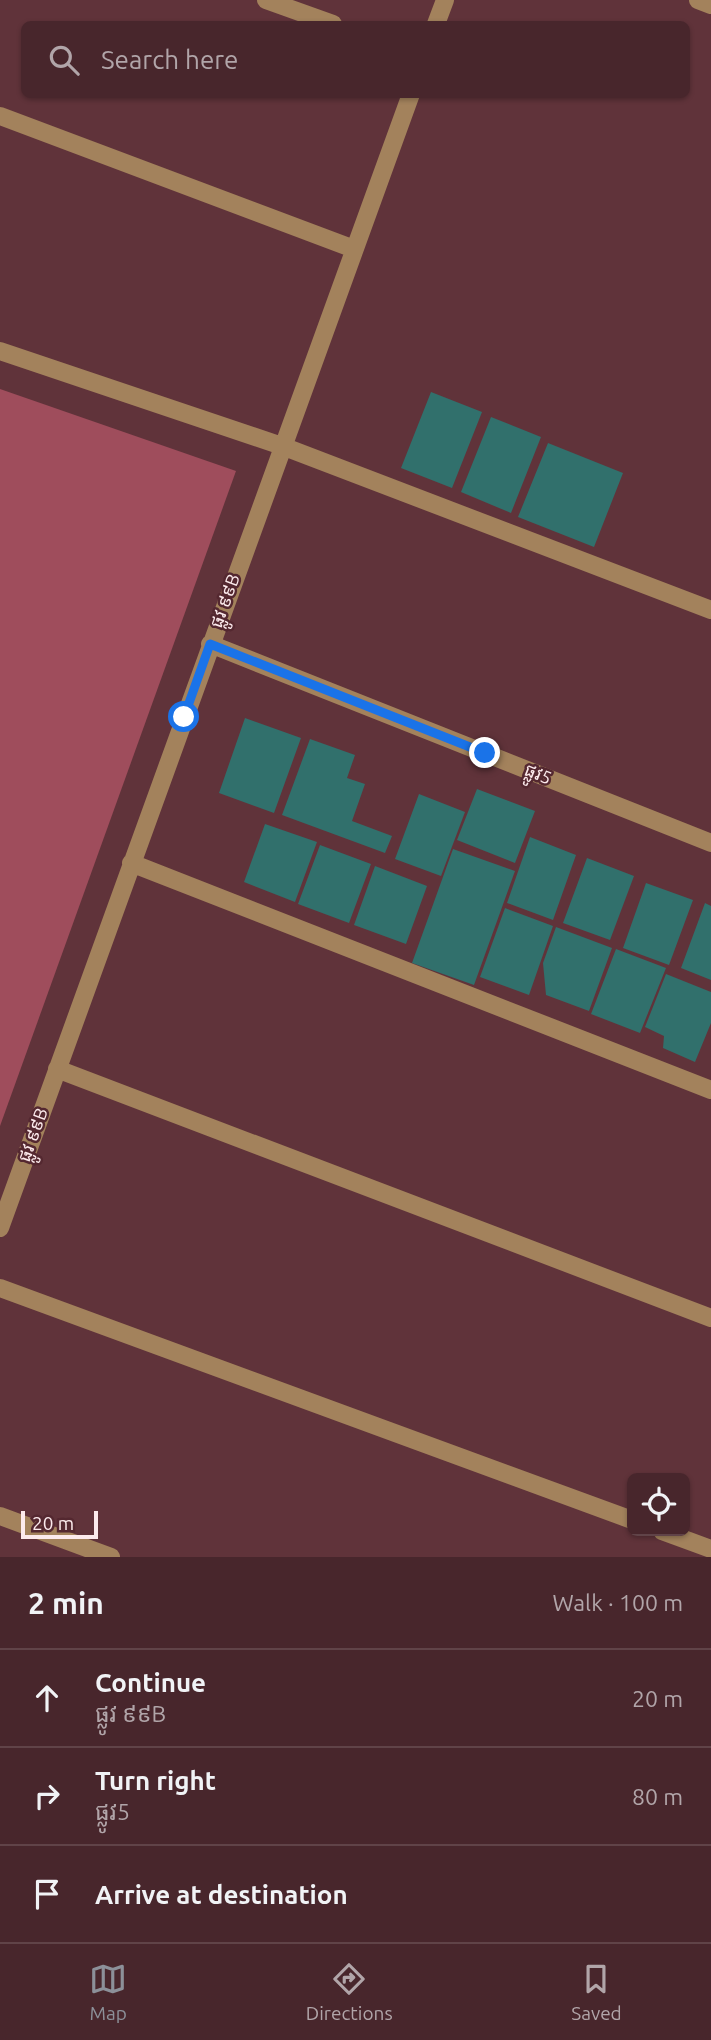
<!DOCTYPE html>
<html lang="en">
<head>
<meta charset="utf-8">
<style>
	body { margin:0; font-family:Ubuntu,"Noto Sans Khmer",sans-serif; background:#523238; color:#f1f3f6 }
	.controls { position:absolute; right:21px; bottom:21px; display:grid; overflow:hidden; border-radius:10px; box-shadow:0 2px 5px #0004 }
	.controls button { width:63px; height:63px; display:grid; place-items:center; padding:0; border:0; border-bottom:2px solid #604348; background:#48262c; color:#f1f3f6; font:35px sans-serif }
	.scale { position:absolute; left:21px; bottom:18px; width:77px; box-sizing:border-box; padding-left:7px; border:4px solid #fceaec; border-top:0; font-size:19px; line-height:24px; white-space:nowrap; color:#fceaec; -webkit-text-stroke:5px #542830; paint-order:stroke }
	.stop { position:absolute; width:21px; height:21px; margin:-16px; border:5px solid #1a73e8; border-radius:50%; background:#fff }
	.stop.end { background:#1a73e8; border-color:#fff; box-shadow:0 2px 7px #0008 }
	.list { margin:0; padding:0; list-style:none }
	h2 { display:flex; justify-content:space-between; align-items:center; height:91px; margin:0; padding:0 28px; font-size:30px }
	h2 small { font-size:23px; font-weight:400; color:#b1a5a9 }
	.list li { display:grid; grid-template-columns:46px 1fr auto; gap:21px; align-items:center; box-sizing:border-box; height:98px; padding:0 28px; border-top:2px solid #604348 }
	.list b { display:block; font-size:26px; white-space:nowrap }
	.list p { margin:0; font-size:23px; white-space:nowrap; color:#b1a5a9 }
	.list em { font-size:23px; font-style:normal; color:#b1a5a9 }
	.icon { flex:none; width:38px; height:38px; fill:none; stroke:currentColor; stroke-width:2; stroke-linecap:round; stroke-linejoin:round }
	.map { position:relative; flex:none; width:711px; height:1557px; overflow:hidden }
	.search { position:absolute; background:#48262c; box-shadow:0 2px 5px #0004; left:21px; right:21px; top:21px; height:77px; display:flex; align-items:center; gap:18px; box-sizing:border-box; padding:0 24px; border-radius:10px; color:#b1a5a9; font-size:26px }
	.sheet { height:385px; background:#48262c }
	nav { display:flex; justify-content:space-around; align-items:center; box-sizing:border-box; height:98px; border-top:2px solid #604348; background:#48262c; font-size:19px; color:#b1a5a9 }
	nav a { display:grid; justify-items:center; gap:4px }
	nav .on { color:#8c9099 }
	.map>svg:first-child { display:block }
	.green { fill:#9f4d5c }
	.building { fill:#31706c }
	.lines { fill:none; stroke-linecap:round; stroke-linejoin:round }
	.minor { stroke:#a3825c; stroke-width:18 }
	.route { stroke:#1a73e8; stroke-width:9 }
	.labels { text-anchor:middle; stroke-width:5; stroke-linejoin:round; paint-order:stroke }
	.street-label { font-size:18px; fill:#fceaec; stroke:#542830 }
</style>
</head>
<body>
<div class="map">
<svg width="711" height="1557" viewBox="0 0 711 1557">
	<rect width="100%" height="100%" fill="#60333a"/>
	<path class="green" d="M0,389L236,471L0,1126Z"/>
	<path class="building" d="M431,392L482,412L452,488L401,468Z
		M491,417L541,437L511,513L461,492Z
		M548,443L623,473L594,547L518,517Z
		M245,718L301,738L274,813L219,793Z
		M310,739L355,755L347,778L365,784L352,821L392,836L385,853L282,815Z
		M477,789L535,811L515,863L457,840Z
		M419,794L465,812L441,876L395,859Z
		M265,824L317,842L295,902L244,882Z
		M530,837L576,855L553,920L507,903Z
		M320,845L371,864L349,923L298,904Z
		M453,849L515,871L474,985L412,963Z
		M587,858L634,876L610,940L563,923Z
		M375,866L427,886L406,944L354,925Z
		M646,883L693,900L669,965L623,948Z
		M705,903L711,906V980L681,968Z
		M505,908L553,926L529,995L480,977Z
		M556,927L612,948L589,1011L546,995L543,963Z
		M616,949L666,968L640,1033L591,1014Z
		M666,974L711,992V1023L695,1062L663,1048L664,1036L645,1027Z"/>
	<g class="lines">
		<path class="minor" d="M266,0L333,24
			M698,0L711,5
			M436,24L445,0
			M0,116L354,249
			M0,351L282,446L711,610
			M210,644L711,843
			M131,863L711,1090
			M57,1069L711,1318
			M0,1228L411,94
			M0,1288L632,1520
			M0,1516L111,1557
			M662,1531L711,1549"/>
	</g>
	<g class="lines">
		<path class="route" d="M184,717L210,644L485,753"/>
	</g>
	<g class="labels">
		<g class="street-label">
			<text transform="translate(225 601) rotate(-70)" y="6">ផ្លូវ ៩៩B</text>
			<text transform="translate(538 774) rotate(22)" y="6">ផ្លូវ5</text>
			<text transform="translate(33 1135) rotate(-70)" y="6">ផ្លូវ ៩៩B</text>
		</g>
	</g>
</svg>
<div class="controls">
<button><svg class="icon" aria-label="locate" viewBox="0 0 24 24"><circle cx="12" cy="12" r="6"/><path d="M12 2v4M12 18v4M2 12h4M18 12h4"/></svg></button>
</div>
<div class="scale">20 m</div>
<div class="stop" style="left:184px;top:717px"></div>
<div class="stop end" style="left:485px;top:753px"></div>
<div class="search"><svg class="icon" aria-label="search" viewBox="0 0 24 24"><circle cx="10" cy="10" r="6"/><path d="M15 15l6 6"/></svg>Search here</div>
</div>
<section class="sheet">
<h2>2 min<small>Walk · 100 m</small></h2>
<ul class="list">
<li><svg class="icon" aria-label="ahead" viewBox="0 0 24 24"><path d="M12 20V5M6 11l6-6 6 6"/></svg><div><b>Continue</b><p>ផ្លូវ ៩៩B</p></div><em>20 m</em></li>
<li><svg class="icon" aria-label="right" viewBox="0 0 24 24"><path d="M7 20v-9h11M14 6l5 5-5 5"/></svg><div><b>Turn right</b><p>ផ្លូវ5</p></div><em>80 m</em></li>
<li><svg class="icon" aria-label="arrive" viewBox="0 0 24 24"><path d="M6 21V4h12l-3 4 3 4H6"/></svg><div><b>Arrive at destination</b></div></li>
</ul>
</section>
<nav>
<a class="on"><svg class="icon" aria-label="map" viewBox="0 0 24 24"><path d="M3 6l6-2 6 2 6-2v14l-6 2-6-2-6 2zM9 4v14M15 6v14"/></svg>Map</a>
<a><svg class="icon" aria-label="directions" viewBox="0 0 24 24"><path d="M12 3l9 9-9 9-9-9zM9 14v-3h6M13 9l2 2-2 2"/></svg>Directions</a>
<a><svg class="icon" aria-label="saved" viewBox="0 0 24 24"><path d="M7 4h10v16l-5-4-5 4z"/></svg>Saved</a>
</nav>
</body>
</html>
